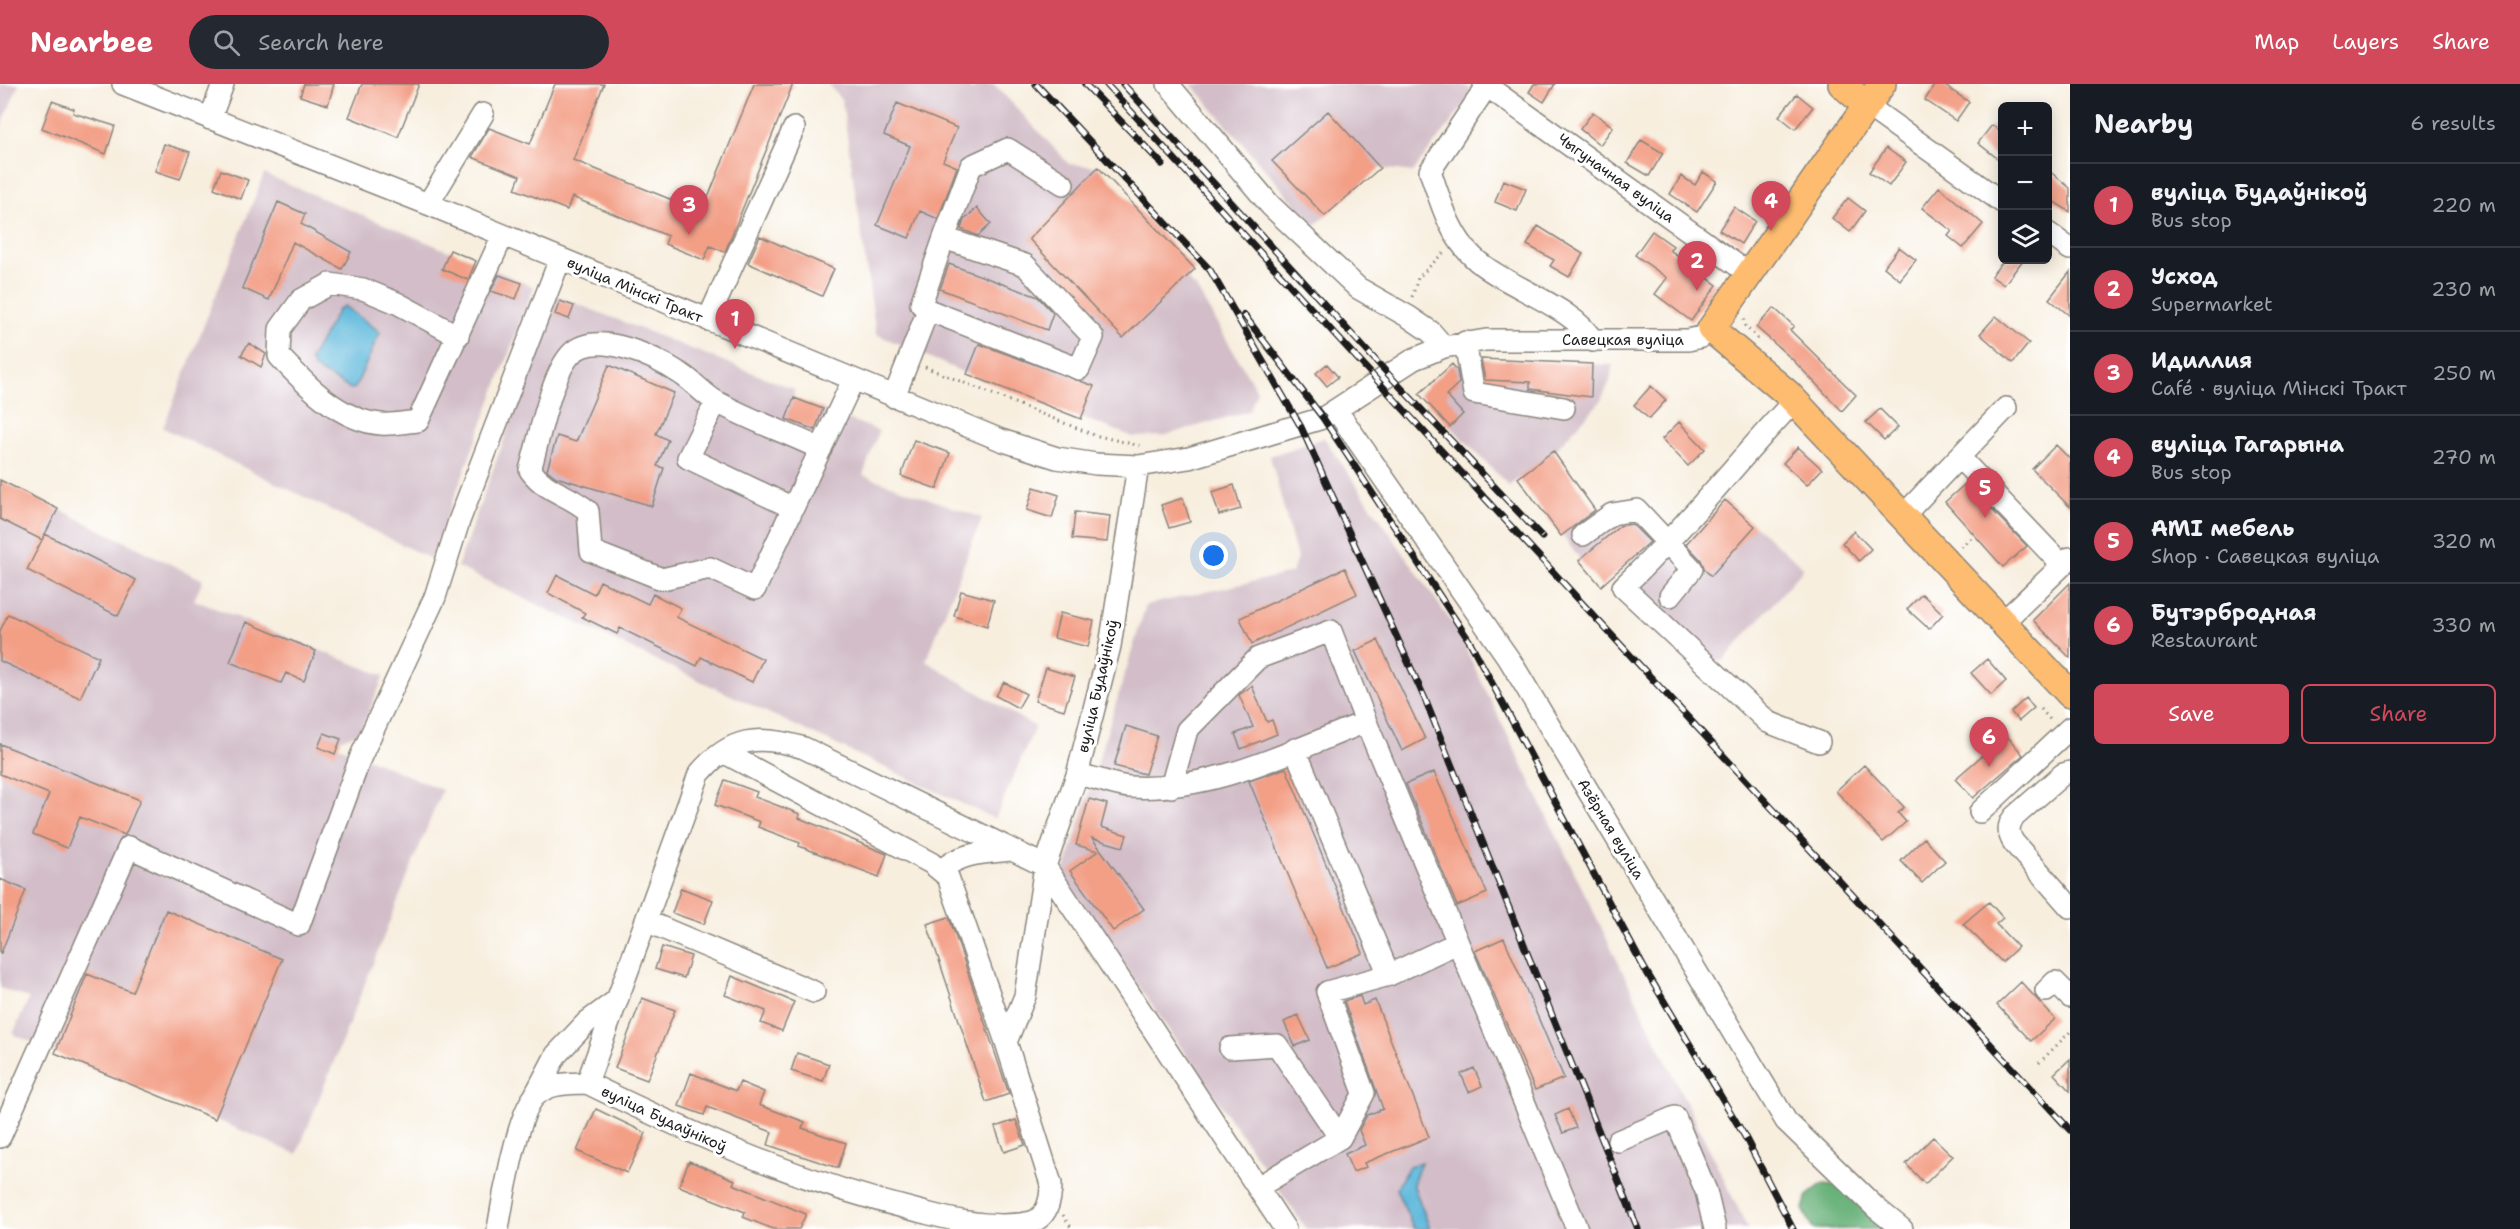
<!DOCTYPE html>
<html lang="en">
<head>
<meta charset="utf-8">
<style>
	body { margin:0; font-family:"Shantell Sans",sans-serif; background:#242831; color:#f1f3f6 }
	.controls { position:absolute; right:18px; top:18px; display:grid; overflow:hidden; border-radius:9px; box-shadow:0 3px 15px #0003 }
	.controls button { width:54px; height:54px; display:grid; place-items:center; padding:0; border:0; border-bottom:2px solid #363941; background:#171b24; color:#f1f3f6; font:30px sans-serif }
	.you { position:absolute; left:1214px; top:472px; width:21px; height:21px; margin:-15px; border:4px solid #fff; border-radius:50%; background:#1a73e8; box-shadow:0 0 0 9px #1a73e833 }
	.badge { display:grid; place-items:center; width:39px; height:39px; border-radius:50%; background:#d1495b; color:#fff; font-size:20px; font-weight:700 }
	.pin { position:absolute; translate:-50% -50px; filter:drop-shadow(0 2px 3px #0008) }
	.pin::after { content:''; position:absolute; top:32px; width:21px; height:18px; background:inherit; clip-path:polygon(0 0,100% 0,50% 100%) }
	.list { margin:0; padding:0; list-style:none }
	h2 { display:flex; justify-content:space-between; align-items:center; height:78px; margin:0; padding:0 24px; font-size:26px }
	h2 small { font-size:20px; font-weight:400; color:#9ea1a6 }
	.list li { display:grid; grid-template-columns:39px 1fr auto; gap:18px; align-items:center; box-sizing:border-box; height:84px; padding:0 24px; border-top:2px solid #363941 }
	.list b { display:block; font-size:22px; white-space:nowrap }
	.list p { margin:0; font-size:20px; white-space:nowrap; color:#9ea1a6 }
	.list em { font-size:20px; font-style:normal; color:#9ea1a6 }
	.actions { display:flex; gap:12px; padding:18px 24px }
	.actions a { flex:1; padding:14px 0; border:2px solid #d1495b; border-radius:9px; text-align:center; font-size:21px; color:#d1495b }
	.actions .main { background:#d1495b; color:#fff }
	.icon { flex:none; width:33px; height:33px; fill:none; stroke:currentColor; stroke-width:2; stroke-linecap:round; stroke-linejoin:round }
	.map { position:relative; flex:none; width:2070px; height:1145px; overflow:hidden }
	header { display:flex; align-items:center; gap:36px; box-sizing:border-box; height:84px; padding:0 30px; background:#d1495b; color:#fff }
	header strong { font-size:28px }
	nav { display:flex; gap:33px; margin-inline-start:auto; font-size:21px }
	.search { width:420px; height:54px; background:#242831; display:flex; align-items:center; gap:15px; box-sizing:border-box; padding:0 21px; border-radius:33px; color:#9ea1a6; font-size:22px }
	main { display:flex }
	aside { flex:1; background:#171b24 }
	.map>svg:first-child { display:block }
	.industrial { fill:#d2bdc8 }
	.forest { fill:#68b179; stroke:#42664a; stroke-width:1.5 }
	.water { fill:#5db8db; stroke:#3c6a7c; stroke-width:1.5 }
	.building { fill:#f39f86 }
	.lines { fill:none; stroke-linecap:round; stroke-linejoin:round }
	.minor-casing { stroke:#8a857d; stroke-width:24 }
	.major-casing { stroke:#8a857d; stroke-width:30 }
	.path { stroke:#8a857d; stroke-width:3; stroke-dasharray:1.5 4.5; stroke-linecap:butt }
	.minor { stroke:#fff; stroke-width:21 }
	.major { stroke:#febc70; stroke-width:27 }
	.rail-casing { stroke:#1c1c1c; stroke-width:7 }
	.rail { stroke:#fff; stroke-width:4.5; stroke-dasharray:14; stroke-linecap:butt }
	.labels { text-anchor:middle; stroke-width:6; stroke-linejoin:round; paint-order:stroke }
	.street-label { font-size:15px; fill:#1c1c1c; stroke:#fff }
</style>
</head>
<body>
<header>
<strong>Nearbee</strong>
<div class="search"><svg class="icon" aria-label="search" viewBox="0 0 24 24"><circle cx="10" cy="10" r="6"/><path d="M15 15l6 6"/></svg>Search here</div>
<nav><a>Map</a><a>Layers</a><a>Share</a></nav>
</header>
<main>
<div class="map">
<svg width="2070" height="1145" viewBox="0 0 2070 1145">
	<rect width="100%" height="100%" fill="#fff"/>
	<filter id="ink" filterUnits="userSpaceOnUse"><feTurbulence type="fractalNoise" baseFrequency=".0167" numOctaves="2"/><feDisplacementMap in="SourceGraphic" scale="12" xChannelSelector="R" yChannelSelector="G"/><feConvolveMatrix kernelMatrix="1 2 1 2 8 2 1 2 1" color-interpolation-filters="sRGB"/></filter>
	<filter id="wash" filterUnits="userSpaceOnUse"><feTurbulence type="fractalNoise" baseFrequency=".008" numOctaves="4" result="noise"/><feDisplacementMap in="SourceGraphic" scale="24" xChannelSelector="R" yChannelSelector="G"/><feGaussianBlur stdDeviation="1.35" result="paint"/><feColorMatrix in="noise" values="0 0 0 0 0 0 0 0 0 0 0 0 0 0 0 0 0 1.4 0 .05"/><feComposite in="paint" operator="in"/></filter>
	<g filter="url(#wash)">
		<rect width="100%" height="100%" fill="#f7eede"/>
		<path class="industrial" d="M0,0H19L0,45Z
			M828,0H966L972,6L978,0H994L1069,80L1098,83L1195,185L1187,195L1196,204L1257,307L1249,327L1163,352L1133,353L967,290L876,250L842,17Z
			M1191,0H1463L1474,8L1413,88L1380,84L1314,142Z
			M264,90L534,203L431,475L163,344Z
			M557,212L794,305V314L879,347L863,391L982,434L926,577L1035,643L995,735L457,483Z
			M1478,275L1613,281L1610,297L1600,318L1553,368L1595,426L1643,418L1668,443L1656,456L1601,502L1518,394L1509,402L1419,310L1452,280Z
			M1324,354L1456,545L1748,1145H1306L1063,792L1146,521L1292,489L1297,474L1270,372Z
			M0,396L203,496L194,516L384,592L360,649L341,655L339,662L442,706L297,1070L13,950L29,914L0,904Z
			M1725,416L1804,484L1723,577L1714,576L1636,502L1681,465Z"/>
		<path class="forest" d="M1822,1100L1838,1101L1887,1145H1813L1803,1125L1807,1112Z"/>
		<path class="water" d="M344,222L380,248L355,304L351,305L315,285L310,276L338,226Z
			M1421,1078L1413,1100L1430,1145H1414L1396,1105L1409,1082Z"/>
		<g id="blocks">
			<path class="building" d="M304,0H334L328,21L300,12Z
				M362,0H419L398,53L349,33Z
				M555,0H604L573,76L702,128L754,0H793L725,168L710,162L704,176L665,160L668,152L572,113L567,126L515,105L520,92L472,73L489,44L530,60Z
				M1534,0H1555L1544,18L1529,8Z
				M1935,0H1942L1969,18L1956,37L1925,16Z
				M1797,10L1813,23L1795,45L1779,32Z
				M52,17L74,25L73,29L115,42L106,70L42,44Z
				M897,19L957,44L943,77L957,83L938,135L920,127L909,154L877,141L910,62L884,51Z
				M1328,27L1380,84L1325,132L1272,77Z
				M1593,28L1613,43L1600,61L1580,45Z
				M1992,41L2002,49V78L1978,59Z
				M1641,56L1663,69L1649,92L1627,79Z
				M164,60L190,68L180,95L155,87Z
				M1886,64L1906,78L1889,102L1869,88Z
				M1098,83L1195,185L1123,254L1029,155Z
				M221,86L248,96L241,115L214,104Z
				M2048,86L2070,104V128L2048,114Z
				M1703,88L1717,97L1697,128L1670,110L1681,92L1695,101Z
				M1503,96L1526,105L1517,127L1495,118Z
				M1939,103L1983,140L1963,164L1948,152L1952,147L1922,124Z
				M1848,114L1865,127L1850,148L1832,134Z
				M278,118L305,130L301,140L351,168L342,185L293,158L269,216L242,204Z
				M1734,123L1755,137L1741,160L1719,146Z
				M977,124L991,140L978,152L961,145L964,136Z
				M1538,142L1583,170L1569,193L1550,182L1554,176L1527,161Z
				M1652,147L1673,162L1670,166L1717,201L1691,237L1655,210L1667,194L1635,171Z
				M760,152L834,185L822,212L748,179Z
				M1899,163L1916,176L1900,196L1884,183Z
				M450,166L476,177L468,196L442,185Z
				M2004,176H2023L2004,201L1991,192Z
				M949,180L1038,213L1053,229L1047,246L940,205Z
				M2070,188V232L2049,215Z
				M499,191L522,199L516,215L491,207Z
				M560,217L574,222L569,235L555,230Z
				M1774,224L1794,242L1790,246L1856,311L1842,327L1793,276L1756,243Z
				M1996,232L2029,259L2013,279L1980,250Z
				M249,259L266,270L261,283L241,271Z
				M979,260L1094,302L1081,335L967,290Z
				M1481,275L1592,280L1591,313L1530,305V298L1485,296Z
				M1327,280L1338,293L1327,302L1316,289Z
				M1452,280L1457,286L1459,299L1446,311L1463,330L1450,343L1419,310Z
				M609,281L674,309L656,350L668,356L657,382L664,384L652,422L556,393L547,386L557,352L576,358Z
				M1651,302L1666,316L1649,335L1634,321Z
				M794,314L823,325L815,346L786,335Z
				M1880,325L1898,343L1884,356L1866,338Z
				M1679,338L1705,365L1688,382L1662,355Z
				M914,356L950,369L937,405L901,392Z
				M2056,361L2070,375V423L2032,385Z
				M1798,363L1822,385L1807,401L1783,379Z
				M1553,367L1595,426L1561,452L1518,394Z
				M0,396L58,425L42,456L0,435Z
				M1966,399L2027,462L2003,483L1945,418Z
				M1234,401L1241,425L1219,431L1212,408Z
				M1034,403L1059,411L1052,434L1027,426Z
				M1183,414L1190,438L1169,444L1161,421Z
				M1725,416L1755,442L1711,492L1705,486L1701,476L1686,460Z
				M1075,428L1110,432L1107,458L1072,455Z
				M1632,440L1650,458L1601,502L1579,476L1620,442Z
				M1854,447L1871,465L1859,477L1842,459Z
				M45,450L136,496L118,532L27,486Z
				M1345,484L1357,510L1252,560L1240,534Z
				M557,491L594,510L600,497L648,520L653,510L681,524L676,533L763,575L752,598L701,573L697,582L620,544L617,550L582,533L585,529L548,509Z
				M2070,499V574L2033,536Z
				M961,507L994,516L987,542L954,532Z
				M1922,510L1943,530L1929,545L1907,525Z
				M1060,529L1094,537L1088,563L1054,554Z
				M8,530L99,573L80,614L0,577V547Z
				M246,538L316,567L304,597L286,589L281,599L230,578Z
				M1378,556L1425,655L1402,667L1355,567Z
				M1987,575L2006,597L1991,611L1971,589Z
				M1046,584L1075,593L1064,626L1035,617Z
				M1004,598L1026,610L1018,624L996,612Z
				M1252,602L1267,638L1272,636L1277,650L1241,665L1235,650L1253,643L1239,611Z
				M2026,614L2034,624L2019,637L2011,628Z
				M1126,642L1157,652L1145,690L1114,682Z
				M324,649L341,655L335,670L318,663Z
				M2006,651L2023,671L1973,714L1955,695Z
				M0,660L140,716L125,751L80,733L67,764L33,750L49,710L0,690Z
				M1864,681L1904,723L1898,729L1906,738L1883,758L1836,707Z
				M1286,684L1363,869L1327,884L1249,697Z
				M1434,688L1487,809L1457,822L1406,700Z
				M725,696L757,708L755,713L800,730L799,734L887,770L879,793L799,762L800,759L758,743L760,738L715,721Z
				M1089,715L1107,720L1101,743L1127,751L1123,763L1092,754L1144,825L1113,847L1070,787L1098,767L1076,761Z
				M1924,754L1945,777L1922,799L1901,777Z
				M0,795L26,806L1,869H0Z
				M681,804L713,816L704,840L672,829Z
				M1989,818L2003,834L1996,840L2018,863L2002,878L1963,840Z
				M166,826L282,875L215,1035L55,969L87,890L132,908Z
				M949,833L1009,1010L986,1018L927,840Z
				M1504,854L1564,994L1535,1006L1475,867Z
				M662,863L691,872L684,894L655,885Z
				M732,892L794,918L782,947L761,939L766,927L725,911Z
				M2021,898L2055,935L2031,957L1997,921Z
				M1360,912L1363,921L1375,916L1429,1053L1364,1079L1366,1083L1353,1088L1345,1070L1365,1061L1359,1046L1367,1031L1383,1025L1344,917Z
				M642,914L675,926L647,996L615,984Z
				M1298,931L1310,956L1295,962L1284,938Z
				M797,969L829,980L823,997L791,987Z
				M2070,975V1007L2054,990Z
				M1474,984L1482,1002L1469,1008L1461,990Z
				M691,989L736,1007L740,998L764,1008L759,1021L805,1038L802,1044L846,1059L838,1084L768,1061L772,1048L707,1023L704,1031L679,1022Z
				M596,1025L646,1049L627,1089L577,1067Z
				M1568,1025L1576,1044L1563,1049L1555,1031Z
				M1016,1036L1025,1061L1004,1068L995,1043Z
				M1933,1053L1953,1072L1925,1100L1906,1080Z
				M689,1077L735,1096L733,1100L806,1130L799,1145H773L743,1133L745,1128L679,1102Z"/>
		</g>
	</g>
	<g filter="url(#ink)">
		<use href="#blocks" fill-opacity="0" stroke="#8a857d" stroke-width="1.5"/>
		<g class="lines">
			<g class="minor-casing">
				<path id="minor" d="M123,0L428,120L1001,356L1057,374L1096,380L1138,382L1189,374L1323,334L1414,275L1444,263L1486,256H1688L1701,253L1711,245
					M1168,0L1271,122L1358,204L1409,233L1431,248L1444,263
					M1484,0L1748,189
					M1487,2L1430,87C1441,118 1449,150 1473,173C1501,201 1574,222 1593,257
					M1866,21L2002,118
					M210,35L223,0
					M428,120L483,30
					M2048,149L2070,165
					M944,154L971,82L1008,65L1063,100
					M708,236L794,44
					M458,252L397,219L363,205L330,200L301,216L280,245L279,272C305,300 340,337 381,340C393,341 406,338 418,337L503,151
					M1465,258L1474,309L1564,324
					M894,313L928,226L1079,285L1093,253L1025,181L944,154L921,220L928,226
					M1794,317C1736,379 1684,445 1623,503L1768,638L1819,658
					M716,318L688,374L793,424
					M1337,327L1511,578L1786,1037L1876,1124L1902,1145
					M821,365C787,349 750,336 717,318C704,311 694,298 681,290C657,274 596,244 571,270C551,291 539,356 530,386C547,409 567,409 588,427L591,467L662,495L710,484L755,505L853,296
					M1959,373L2006,324
					M1138,382L1110,562L1077,691L1045,782L1025,912L1006,958L1051,1100C1051,1115 1048,1132 1032,1138C999,1145 959,1138 926,1129C803,1099 700,1054 587,999L699,690C730,653 759,650 804,664L1045,782L1285,1145
					M1902,433L1959,373L2062,481
					M1583,451L1612,430L1637,426L1692,485L1670,512
					M2002,539L2070,474
					M1295,665L1389,891L1457,859
					M723,668L931,779L948,793L1006,958
					M2070,688L2063,690L2014,733C2007,742 2008,750 2014,759L2070,823
					M1077,691C1095,692 1112,702 1130,703C1213,708 1290,667 1366,638L1577,1145
					M1171,703L1187,646L1258,574L1331,547L1366,638
					M1980,728L2070,644
					M941,787C960,768 986,769 1011,766
					M646,837L814,908
					M2046,907L2055,898L2070,913
					M1230,964L1277,961L1340,1054
					M534,1013L556,971L587,938L617,916
					M0,1053L129,763L299,841L361,672L435,513L459,437L560,175
					M1618,1057L1675,1033L1706,1107L1715,1145
					M1258,1103L1340,1054L1364,1009L1327,908L1389,891
					M498,1145C502,1119 518,1028 535,1012C550,998 569,1000 587,999"/>
			</g>
			<g class="major-casing">
				<path id="major" d="M1842,0L1866,21
					M1882,0L1711,245L1788,310L2070,610"/>
			</g>
			<path class="path" d="M1412,213L1418,194L1446,166
				M1744,235L1745,242L1759,256
				M925,283L1094,351L1141,362
				M1961,463L1974,451
				M2041,625L2051,637
				M2039,979L2070,948
				M1063,1131L1072,1145"/>
			<use href="#minor" class="minor"/>
			<use href="#major" class="major"/>
			<g class="rail-casing">
				<path id="rail" d="M1036,0L1210,186L1301,343L1425,615L1638,1145
					M1085,0L1162,80
					M1106,0L1493,423L2070,1046
					M1123,0L1388,290L1542,453
					M1244,231L1323,334L1470,558L1643,882L1744,1051L1793,1145"/>
			</g>
			<use href="#rail" class="rail"/>
		</g>
	</g>
	<g class="labels">
		<g class="street-label">
			<text transform="translate(1616 94) rotate(36)" y="5">Чыгуначная вуліца</text>
			<text transform="translate(635 206) rotate(23)" y="5">вуліца Мінскі Тракт</text>
			<text x="1623" y="261">Савецкая вуліца</text>
			<text transform="translate(1098 602) rotate(-77)" y="5">вуліца Будаўнікоў</text>
			<text transform="translate(1611 745) rotate(59)" y="5">Азёрная вуліца</text>
			<text transform="translate(664 1035) rotate(25)" y="5">вуліца Будаўнікоў</text>
		</g>
	</g>
</svg>
<div class="controls">
<button>+</button>
<button>−</button>
<button><svg class="icon" aria-label="layers" viewBox="0 0 24 24"><path d="M12 4l9 5-9 5-9-5zM3 14l9 5 9-5"/></svg></button>
</div>
<div class="you"></div>
<div class="pin badge" style="left:735px;top:265px">1</div>
<div class="pin badge" style="left:1697px;top:207px">2</div>
<div class="pin badge" style="left:689px;top:151px">3</div>
<div class="pin badge" style="left:1771px;top:147px">4</div>
<div class="pin badge" style="left:1985px;top:434px">5</div>
<div class="pin badge" style="left:1989px;top:683px">6</div>
</div>
<aside>
<h2>Nearby<small>6 results</small></h2>
<ul class="list">
<li><span class="badge">1</span><div><b>вуліца Будаўнікоў</b><p>Bus stop</p></div><em>220 m</em></li>
<li><span class="badge">2</span><div><b>Усход</b><p>Supermarket</p></div><em>230 m</em></li>
<li><span class="badge">3</span><div><b>Идиллия</b><p>Café · вуліца Мінскі Тракт</p></div><em>250 m</em></li>
<li><span class="badge">4</span><div><b>вуліца Гагарына</b><p>Bus stop</p></div><em>270 m</em></li>
<li><span class="badge">5</span><div><b>AMI мебель</b><p>Shop · Савецкая вуліца</p></div><em>320 m</em></li>
<li><span class="badge">6</span><div><b>Бутэрбродная</b><p>Restaurant</p></div><em>330 m</em></li>
</ul>
<div class="actions"><a class="main">Save</a><a>Share</a></div>
</aside>
</main>
</body>
</html>
